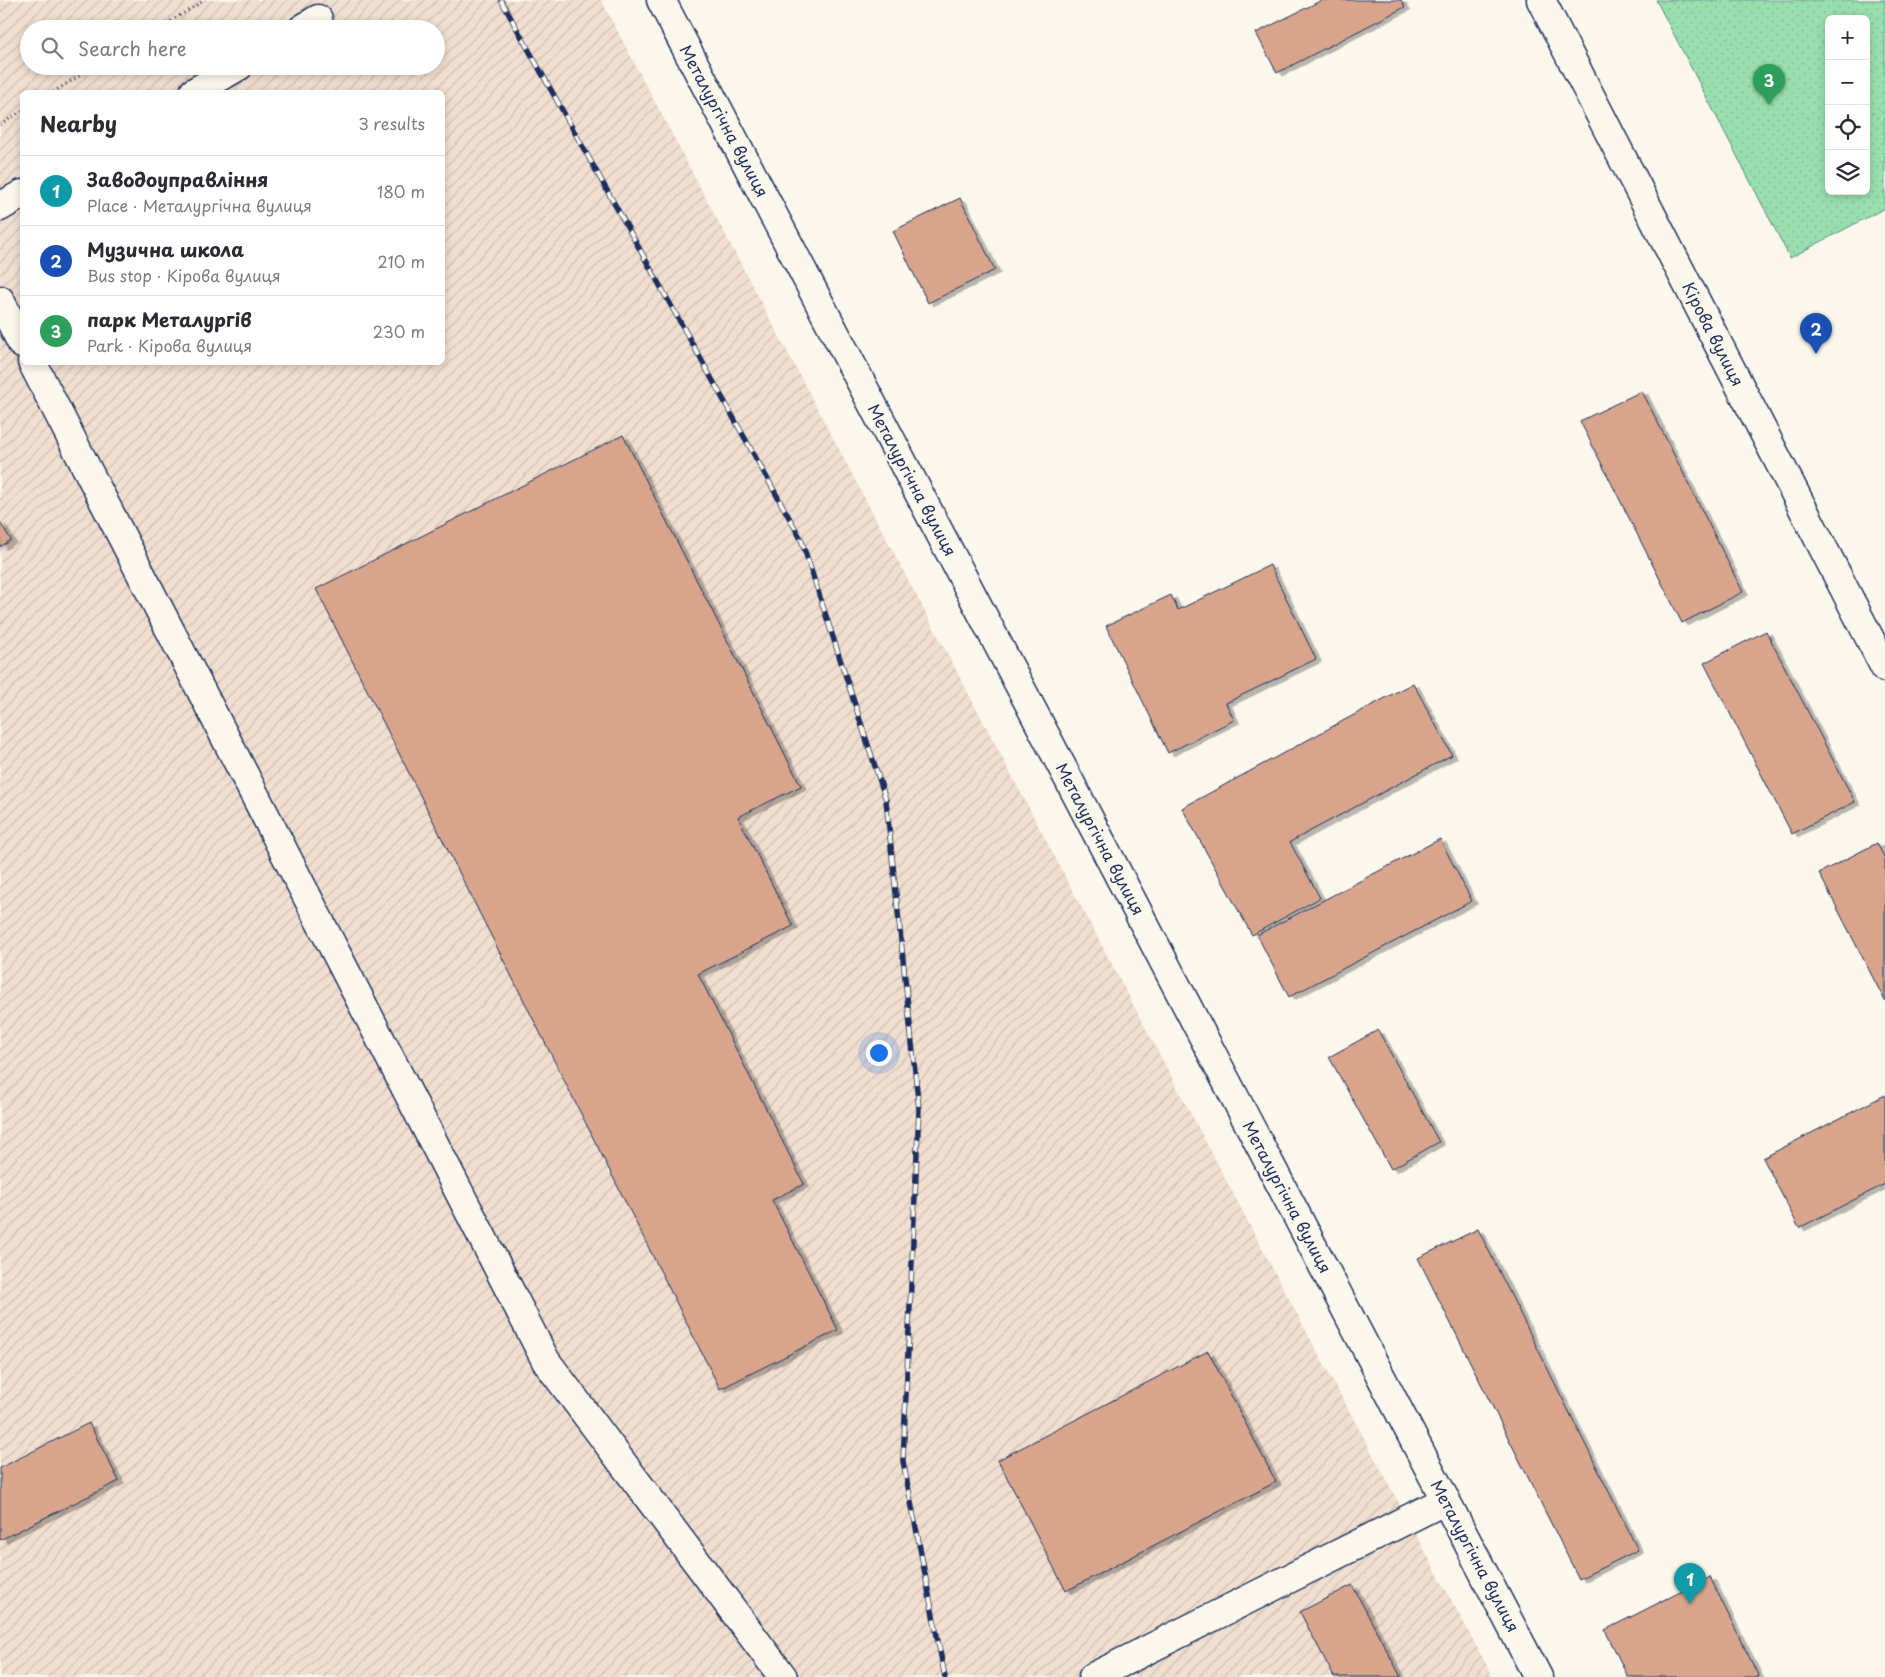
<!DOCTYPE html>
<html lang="en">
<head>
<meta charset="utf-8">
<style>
	body { margin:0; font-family:"Playpen Sans",sans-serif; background:#f2f2f3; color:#2b2b33 }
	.controls { position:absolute; right:15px; top:15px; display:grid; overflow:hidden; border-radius:8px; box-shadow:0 2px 8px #0003 }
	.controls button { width:45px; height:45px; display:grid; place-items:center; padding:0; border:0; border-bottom:1px solid #e1e1e2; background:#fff; color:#2b2b33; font:25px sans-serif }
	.you { position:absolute; left:878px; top:1052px; width:18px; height:18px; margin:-12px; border:4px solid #fff; border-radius:50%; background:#1a73e8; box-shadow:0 0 0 8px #1a73e833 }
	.badge { display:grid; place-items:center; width:32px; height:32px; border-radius:50%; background:#1a73e8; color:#fff; font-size:16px; font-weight:700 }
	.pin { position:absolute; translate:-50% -41px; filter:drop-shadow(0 1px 2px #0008) }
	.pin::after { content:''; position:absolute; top:26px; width:18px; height:15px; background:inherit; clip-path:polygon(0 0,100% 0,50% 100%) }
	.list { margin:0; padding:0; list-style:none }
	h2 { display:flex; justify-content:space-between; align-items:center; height:65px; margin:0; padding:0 20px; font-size:21px }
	h2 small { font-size:16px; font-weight:400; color:#7c7c81 }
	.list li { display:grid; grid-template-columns:32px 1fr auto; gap:15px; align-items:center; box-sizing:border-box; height:70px; padding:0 20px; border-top:1px solid #e1e1e2 }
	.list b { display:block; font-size:19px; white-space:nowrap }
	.list p { margin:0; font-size:16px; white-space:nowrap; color:#7c7c81 }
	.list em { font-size:16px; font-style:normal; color:#7c7c81 }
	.icon { flex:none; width:28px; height:28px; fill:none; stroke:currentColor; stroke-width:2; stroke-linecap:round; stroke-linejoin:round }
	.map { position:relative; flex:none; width:1885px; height:1677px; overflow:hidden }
	.search { position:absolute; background:#fff; box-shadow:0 2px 8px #0003; left:20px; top:20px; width:425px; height:55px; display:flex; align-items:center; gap:12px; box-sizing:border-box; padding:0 18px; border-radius:28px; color:#7c7c81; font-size:19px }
	.panel { position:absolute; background:#fff; box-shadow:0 2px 8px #0003; left:20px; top:90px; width:425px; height:275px; border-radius:8px }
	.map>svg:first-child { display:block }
	.industrial { fill:url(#industrial-furrows); fill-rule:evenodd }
	.park { fill:url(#park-dots); stroke:#5a8786; fill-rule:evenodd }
	.building { fill:#d8a58c; stroke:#1b2f5e; filter:url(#shadow) }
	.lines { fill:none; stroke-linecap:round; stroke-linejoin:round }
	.minor-casing { stroke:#1b2f5e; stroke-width:31 }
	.path { stroke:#1b2f5e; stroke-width:3; stroke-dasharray:1 4; stroke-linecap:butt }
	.minor { stroke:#fbf7ec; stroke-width:28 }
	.rail-casing { stroke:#1b2f5e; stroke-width:5.5 }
	.rail { stroke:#fbf7ec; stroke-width:4; stroke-dasharray:11; stroke-linecap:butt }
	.labels { text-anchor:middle; stroke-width:4.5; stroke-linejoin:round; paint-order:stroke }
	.street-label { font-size:16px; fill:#1b2f5e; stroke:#fbf7ec }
</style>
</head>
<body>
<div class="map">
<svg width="1885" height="1677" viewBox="0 0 1885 1677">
	<defs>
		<pattern id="industrial-furrows" width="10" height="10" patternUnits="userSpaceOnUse" patternTransform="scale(1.25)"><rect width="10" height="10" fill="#f0decf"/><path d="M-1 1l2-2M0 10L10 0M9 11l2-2" fill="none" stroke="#cdbfb4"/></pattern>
		<pattern id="park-dots" width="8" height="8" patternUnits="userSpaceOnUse" patternTransform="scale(1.25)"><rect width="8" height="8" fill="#99dfad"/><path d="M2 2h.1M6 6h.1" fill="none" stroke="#83c097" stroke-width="1.8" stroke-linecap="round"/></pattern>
		<filter id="shadow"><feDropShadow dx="5.5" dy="3" stdDeviation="0" flood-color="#0004"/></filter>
	</defs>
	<rect width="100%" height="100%" fill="#fbf7ec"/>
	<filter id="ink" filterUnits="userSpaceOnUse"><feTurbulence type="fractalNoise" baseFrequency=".02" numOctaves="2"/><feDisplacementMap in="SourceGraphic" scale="10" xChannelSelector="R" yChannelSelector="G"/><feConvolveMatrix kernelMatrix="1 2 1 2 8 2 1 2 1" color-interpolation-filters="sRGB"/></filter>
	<g filter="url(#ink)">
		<path class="industrial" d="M0,0H601L1306,1331L1493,1677H0ZM29,29H436V66H29ZM22,92H442V362H22Z"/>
		<path class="park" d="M1656,0H1885V208L1790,258ZM1829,19H1866V191H1829Z"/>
		<path class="building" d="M1322,0H1401L1405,7L1277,73L1256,33Z
			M960,198L995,270L928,303L893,231Z
			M1642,391L1743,592L1682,623L1580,421Z
			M623,435L801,786L738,817L793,926L698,974L804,1184L772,1200L838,1330L720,1389L316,589Z
			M0,522L11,540L0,547Z
			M1270,565L1316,659L1226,703L1234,720L1168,753L1106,626L1171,595L1178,610Z
			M1766,631L1855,802L1792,834L1704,663Z
			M1413,683L1452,755L1290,842L1320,898L1252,935L1182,808Z
			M1440,839L1472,901L1289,997L1257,935Z
			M1877,843L1885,859V1001L1819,873Z
			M1378,1030L1439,1142L1391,1169L1329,1057Z
			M1885,1095V1184L1799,1228L1763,1158Z
			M1478,1229L1638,1550L1579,1579L1418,1258Z
			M1208,1351L1276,1482L1066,1591L998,1460Z
			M89,1423L119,1481L0,1540V1468Z
			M1710,1577L1759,1677H1628L1605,1630Z
			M1352,1585L1401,1677H1334L1300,1612Z"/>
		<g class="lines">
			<g class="minor-casing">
				<path id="minor" d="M661,0L1538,1677
					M1541,0L1885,668
					M302,29L318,19
					M194,92L239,66
					M0,207L22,194
					M0,300L22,344
					M32,362L546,1361L783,1677
					M1093,1677L1446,1500"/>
			</g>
			<path class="path" d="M158,29L205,0
				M53,92L96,66
				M0,125L22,111"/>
			<use href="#minor" class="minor"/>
			<g class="rail-casing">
				<path id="rail" d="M501,0L801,539L886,800L919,1109L903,1461L945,1677"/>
			</g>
			<use href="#rail" class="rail"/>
		</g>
	</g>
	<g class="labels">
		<g class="street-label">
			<text transform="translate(724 121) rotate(62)" y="6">Металургічна вулиця</text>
			<text transform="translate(1713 334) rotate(63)" y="6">Кірова вулиця</text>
			<text transform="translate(912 480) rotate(62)" y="6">Металургічна вулиця</text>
			<text transform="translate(1100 839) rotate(62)" y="6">Металургічна вулиця</text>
			<text transform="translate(1287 1197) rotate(62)" y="6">Металургічна вулиця</text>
			<text transform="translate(1475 1556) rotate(62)" y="6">Металургічна вулиця</text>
		</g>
	</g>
</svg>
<div class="controls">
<button>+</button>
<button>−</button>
<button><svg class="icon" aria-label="locate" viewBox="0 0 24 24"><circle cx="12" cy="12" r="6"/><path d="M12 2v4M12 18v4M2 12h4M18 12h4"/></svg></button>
<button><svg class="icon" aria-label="layers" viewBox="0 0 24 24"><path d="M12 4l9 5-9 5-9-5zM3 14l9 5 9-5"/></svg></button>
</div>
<div class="you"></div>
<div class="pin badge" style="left:1690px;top:1604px;background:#0f9aa8">1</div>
<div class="pin badge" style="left:1816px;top:354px;background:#1a4fb4">2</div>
<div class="pin badge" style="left:1769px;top:105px;background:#2e9e5b">3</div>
<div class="search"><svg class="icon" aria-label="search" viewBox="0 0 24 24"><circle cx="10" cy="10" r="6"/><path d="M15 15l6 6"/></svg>Search here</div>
<section class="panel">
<h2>Nearby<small>3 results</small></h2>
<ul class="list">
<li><span class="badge" style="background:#0f9aa8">1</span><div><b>Заводоуправління</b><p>Place · Металургічна вулиця</p></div><em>180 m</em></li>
<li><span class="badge" style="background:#1a4fb4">2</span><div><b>Музична школа</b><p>Bus stop · Кірова вулиця</p></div><em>210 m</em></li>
<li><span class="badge" style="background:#2e9e5b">3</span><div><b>парк Металургів</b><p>Park · Кірова вулиця</p></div><em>230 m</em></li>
</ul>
</section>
</div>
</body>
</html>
